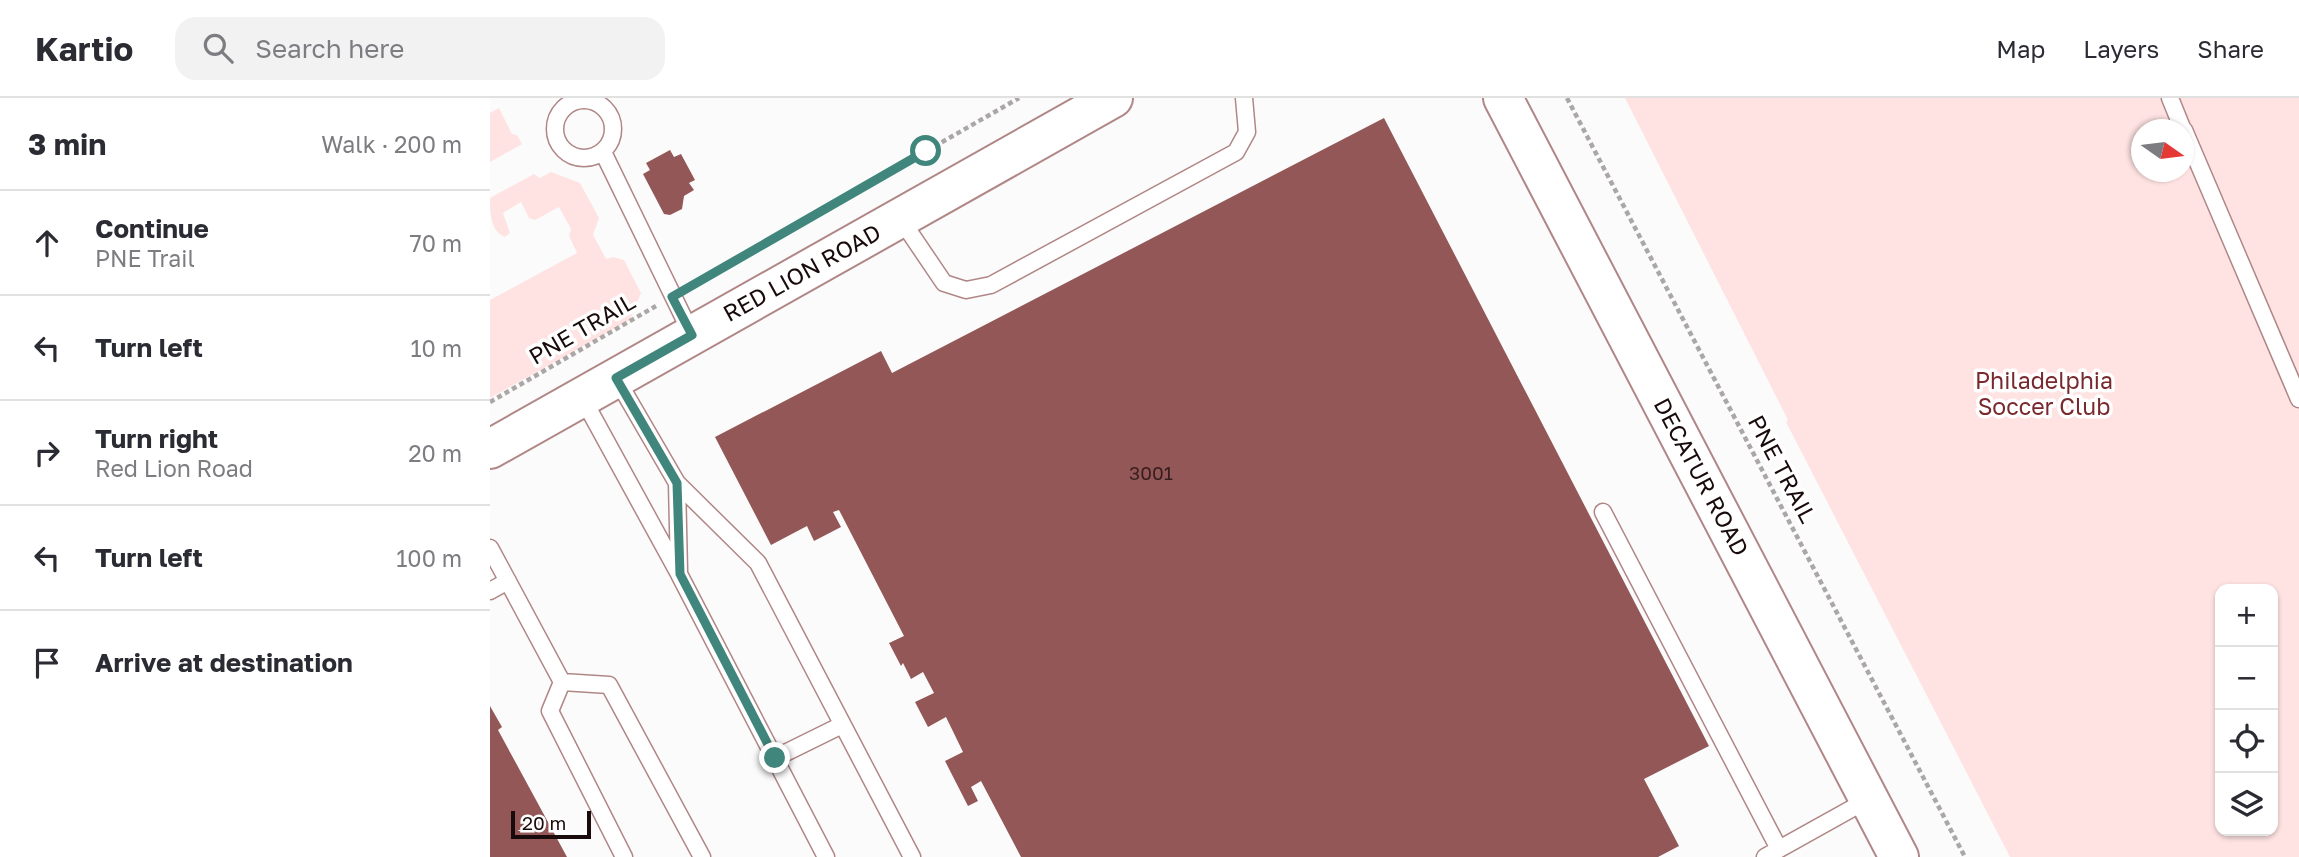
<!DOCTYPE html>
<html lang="en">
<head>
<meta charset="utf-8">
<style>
	body { margin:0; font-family:"Golos Text",sans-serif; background:#f2f2f3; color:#2b2b33 }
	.controls { position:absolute; right:21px; bottom:21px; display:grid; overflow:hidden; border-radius:14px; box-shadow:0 2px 5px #0004 }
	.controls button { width:63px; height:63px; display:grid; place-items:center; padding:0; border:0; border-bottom:2px solid #e1e1e2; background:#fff; color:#2b2b33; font:35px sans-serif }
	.compass { position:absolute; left:1641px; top:21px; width:63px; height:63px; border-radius:50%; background:#fff; box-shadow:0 2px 5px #0004; rotate:104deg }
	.scale { position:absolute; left:21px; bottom:18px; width:80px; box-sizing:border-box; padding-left:7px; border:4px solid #190b0b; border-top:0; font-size:19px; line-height:24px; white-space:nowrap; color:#190b0b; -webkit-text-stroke:5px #fff; paint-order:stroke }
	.stop { position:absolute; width:21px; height:21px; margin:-16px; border:5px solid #40867c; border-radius:50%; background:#fff }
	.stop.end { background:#40867c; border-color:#fff; box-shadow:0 2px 7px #0008 }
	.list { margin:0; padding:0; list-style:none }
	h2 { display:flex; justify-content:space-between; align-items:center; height:91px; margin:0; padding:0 28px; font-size:30px }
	h2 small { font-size:23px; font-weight:400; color:#7c7c81 }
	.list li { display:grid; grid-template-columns:46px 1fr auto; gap:21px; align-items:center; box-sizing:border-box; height:105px; padding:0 28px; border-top:2px solid #e1e1e2 }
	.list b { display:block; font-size:26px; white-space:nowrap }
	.list p { margin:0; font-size:23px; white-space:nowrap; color:#7c7c81 }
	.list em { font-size:23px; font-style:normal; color:#7c7c81 }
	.icon { flex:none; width:38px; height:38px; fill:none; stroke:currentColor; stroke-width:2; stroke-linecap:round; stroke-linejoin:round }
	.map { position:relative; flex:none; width:1809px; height:759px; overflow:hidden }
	header { display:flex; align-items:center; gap:42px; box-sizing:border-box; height:98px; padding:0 35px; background:#fff; border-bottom:2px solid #e1e1e2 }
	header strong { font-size:33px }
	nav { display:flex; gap:38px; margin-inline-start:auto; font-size:24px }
	.search { width:490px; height:63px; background:#f2f2f3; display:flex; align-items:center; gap:18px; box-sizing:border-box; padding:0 24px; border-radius:21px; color:#7c7c81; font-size:26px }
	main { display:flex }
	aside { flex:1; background:#fff }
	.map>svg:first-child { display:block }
	.green { fill:#fee3e2; fill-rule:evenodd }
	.building { fill:#945757 }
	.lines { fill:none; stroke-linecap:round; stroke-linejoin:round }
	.service-casing { stroke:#b08786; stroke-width:19 }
	.tertiary-casing { stroke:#b08786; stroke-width:42 }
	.path { stroke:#aca7a7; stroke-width:4.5; stroke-dasharray:5 3.5; stroke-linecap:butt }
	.service { stroke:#fff; stroke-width:16 }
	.tertiary { stroke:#fff; stroke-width:38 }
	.route { stroke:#40867c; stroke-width:9 }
	.labels { text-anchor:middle; stroke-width:7; stroke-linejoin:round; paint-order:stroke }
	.number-label { font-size:19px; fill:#381e1e }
	.street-label { font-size:23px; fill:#190b0b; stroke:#fff }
	.park-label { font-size:23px; fill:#78292d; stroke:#fff }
</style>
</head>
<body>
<header>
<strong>Kartio</strong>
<div class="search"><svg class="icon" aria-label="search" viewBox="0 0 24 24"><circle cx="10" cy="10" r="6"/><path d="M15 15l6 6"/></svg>Search here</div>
<nav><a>Map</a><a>Layers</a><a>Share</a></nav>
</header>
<main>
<aside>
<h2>3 min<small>Walk · 200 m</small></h2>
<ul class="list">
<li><svg class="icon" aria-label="ahead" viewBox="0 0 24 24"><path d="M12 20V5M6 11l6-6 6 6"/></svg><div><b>Continue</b><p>PNE Trail</p></div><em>70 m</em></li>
<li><svg class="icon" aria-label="left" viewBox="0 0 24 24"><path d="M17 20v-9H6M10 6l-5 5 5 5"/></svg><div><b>Turn left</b></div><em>10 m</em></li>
<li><svg class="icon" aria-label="right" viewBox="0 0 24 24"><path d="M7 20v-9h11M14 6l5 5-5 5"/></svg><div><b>Turn right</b><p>Red Lion Road</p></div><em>20 m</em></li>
<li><svg class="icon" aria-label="left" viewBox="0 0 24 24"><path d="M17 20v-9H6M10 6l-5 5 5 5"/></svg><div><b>Turn left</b></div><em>100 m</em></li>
<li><svg class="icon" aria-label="arrive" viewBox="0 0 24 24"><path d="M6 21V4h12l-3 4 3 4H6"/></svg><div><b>Arrive at destination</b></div></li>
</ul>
</aside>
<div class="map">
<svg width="1809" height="759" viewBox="0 0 1809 759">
	<rect width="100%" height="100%" fill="#fbfbfb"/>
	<path class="green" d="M1135,0H1809V759H1520L1296,324L1298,322ZM1652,32H1694V74H1652ZM1730,491H1783V733H1730Z
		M9,10L22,36L27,37L32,46L0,64V15Z
		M61,74L90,85L109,120L103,137L116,161L123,159L134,162L151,195L140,222L0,300V202L87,155L79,138L81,131L69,109L45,122L39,120L31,104L13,115L20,135L15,139C0,133 0,114 0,100L44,76L50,80Z"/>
	<path class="building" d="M894,20L1219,648L1154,681L1189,748L1168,759H531L491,683L481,689L488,703L478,708L455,663L473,654L456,619L438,629L425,604L444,595L433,574L421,581L413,565L411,568L399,545L414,538L349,412L343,414L351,429L324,443L317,428L281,447L225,339L391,253L402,275Z
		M180,52L184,59L191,56L205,82L199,85L204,92L194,98L192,111L180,117L174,116L153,76L160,72L156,65Z
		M0,608L12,629L8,632L77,759H0Z"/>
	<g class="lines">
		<g class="service-casing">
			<path id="service" d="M1680,0L1693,32
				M65 31a29 29 0 1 1 58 0a29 29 0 1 1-58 0Z
				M1694,32L1809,301
				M113,54L202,237
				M410,120L454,185L476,192L501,187L746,54L757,34L754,0
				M126,280L187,385L268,465L422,759
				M92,299L189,476L336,759
				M187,385L189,473
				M1113,414L1289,751
				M0,450L72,584L60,613L134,759
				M0,493L18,483
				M72,584L119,587L212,759
				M285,660L352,627
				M1275,759L1379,701"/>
		</g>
		<g class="tertiary-casing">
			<path id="tertiary" d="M1013,0L1409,759
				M0,351L623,0"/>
		</g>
		<path class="path" d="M1077,0L1475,759
			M201,188L529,0
			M0,304L166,208"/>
		<use href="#service" class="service"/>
		<use href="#tertiary" class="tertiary"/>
	</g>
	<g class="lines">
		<path class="route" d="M285,660L190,476L187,385L126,280L202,237L182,199L436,53"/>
	</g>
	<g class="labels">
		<g class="number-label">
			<text x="661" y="382">3001</text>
		</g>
		<g class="street-label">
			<text transform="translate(312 175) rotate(-29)" y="8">RED LION ROAD</text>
			<text transform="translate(92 231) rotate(-30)" y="8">PNE TRAIL</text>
			<text transform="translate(1292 371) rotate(62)" y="8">PNE TRAIL</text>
			<text transform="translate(1211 379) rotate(62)" y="8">DECATUR ROAD</text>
		</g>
		<g class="park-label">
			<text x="1554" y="291">Philadelphia<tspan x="1554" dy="26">Soccer Club</tspan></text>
		</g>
	</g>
</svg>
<div class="controls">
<button>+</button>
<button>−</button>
<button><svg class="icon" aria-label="locate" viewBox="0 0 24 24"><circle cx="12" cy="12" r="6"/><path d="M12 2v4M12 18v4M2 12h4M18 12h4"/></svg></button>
<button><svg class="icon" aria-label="layers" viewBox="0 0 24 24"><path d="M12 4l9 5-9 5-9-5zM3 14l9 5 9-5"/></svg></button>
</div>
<svg class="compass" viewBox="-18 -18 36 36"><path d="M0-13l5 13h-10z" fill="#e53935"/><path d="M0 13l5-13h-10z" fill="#7c7c81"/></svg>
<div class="scale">20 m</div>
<div class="stop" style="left:436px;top:53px"></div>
<div class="stop end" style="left:285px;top:660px"></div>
</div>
</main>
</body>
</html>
